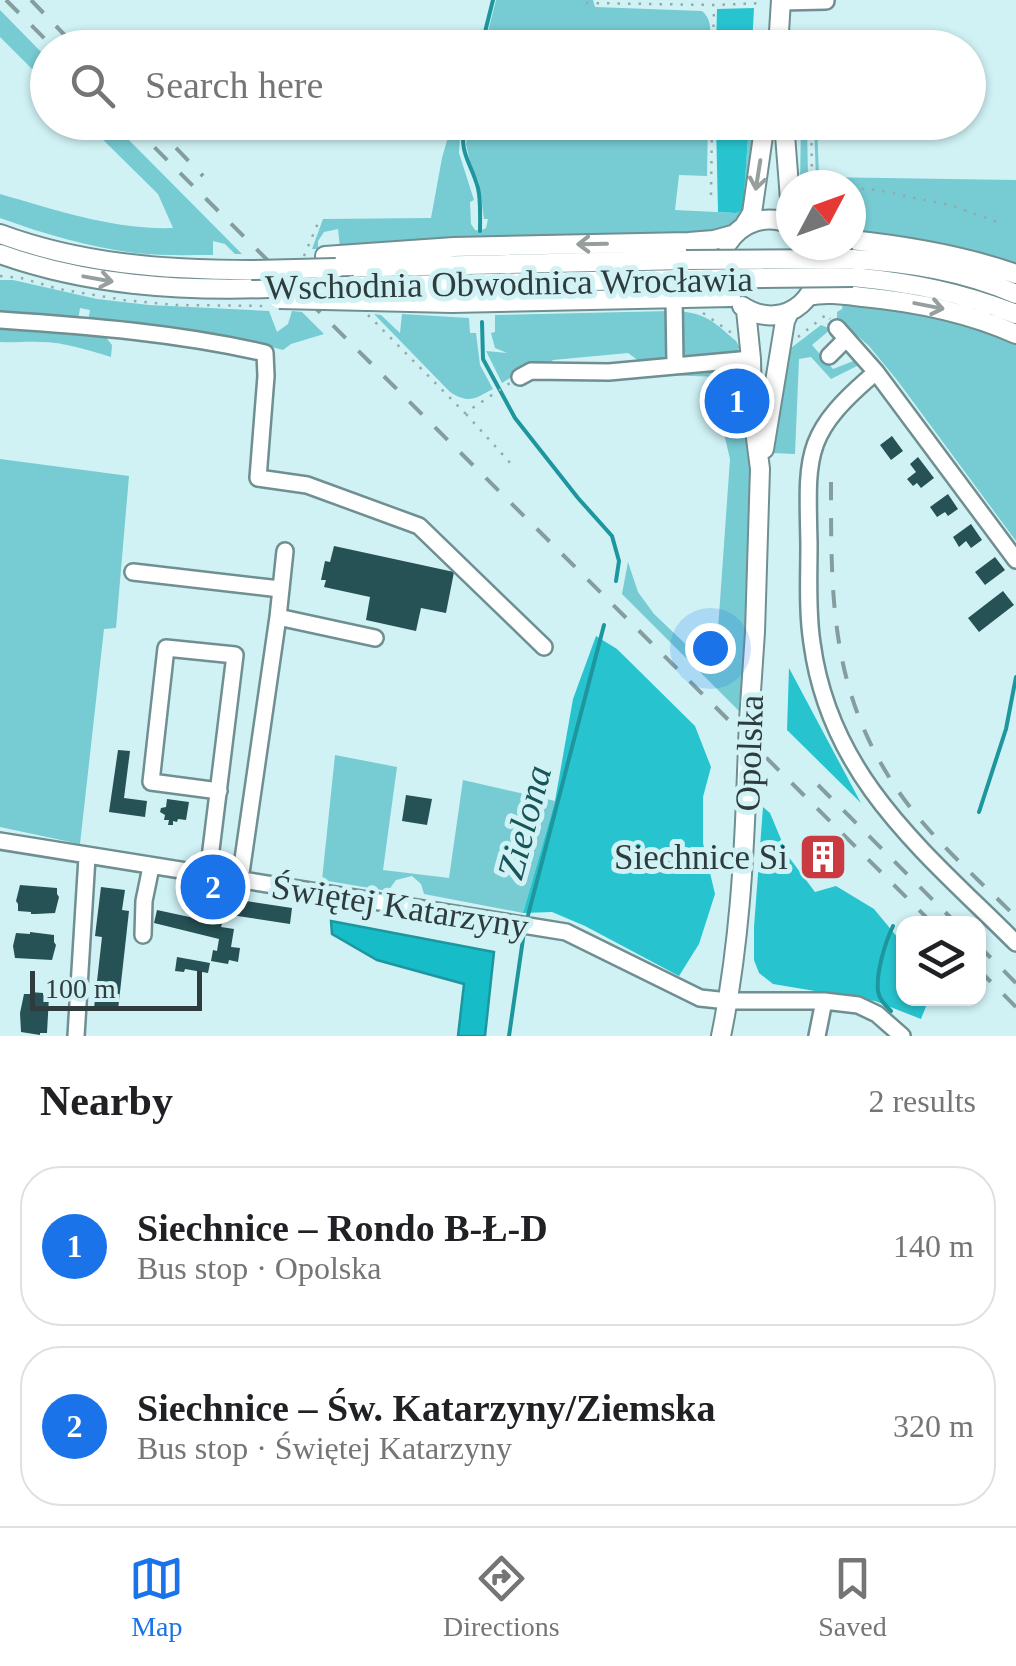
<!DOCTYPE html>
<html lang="en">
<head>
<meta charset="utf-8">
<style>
	body { margin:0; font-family:"Times New Roman",serif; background:#f6f6f6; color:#202124 }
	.controls { position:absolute; right:30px; bottom:30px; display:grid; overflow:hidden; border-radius:20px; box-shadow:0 2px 8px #0004 }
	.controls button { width:90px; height:90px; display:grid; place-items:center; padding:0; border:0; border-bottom:2px solid #e0e0e0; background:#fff; color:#202124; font:50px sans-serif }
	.compass { position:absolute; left:776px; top:170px; width:90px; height:90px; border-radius:50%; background:#fff; box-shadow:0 2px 8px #0004; rotate:49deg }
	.scale { position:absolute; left:30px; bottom:25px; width:172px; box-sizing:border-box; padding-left:10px; border:5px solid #2f3c3d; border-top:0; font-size:28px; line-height:35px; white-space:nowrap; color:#2f3c3d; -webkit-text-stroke:8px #d0f2f5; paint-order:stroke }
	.you { position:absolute; left:710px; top:648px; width:35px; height:35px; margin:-25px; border:8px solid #fff; border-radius:50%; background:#1a73e8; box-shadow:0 0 0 15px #1a73e833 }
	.badge { display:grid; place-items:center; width:65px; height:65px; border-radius:50%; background:#1a73e8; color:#fff; font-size:32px; font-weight:700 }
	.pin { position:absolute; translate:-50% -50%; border:5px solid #fff; box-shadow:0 2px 10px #0006 }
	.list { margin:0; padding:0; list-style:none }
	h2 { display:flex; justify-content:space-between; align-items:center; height:130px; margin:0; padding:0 40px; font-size:42px }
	h2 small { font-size:32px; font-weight:400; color:#757577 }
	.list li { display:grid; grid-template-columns:65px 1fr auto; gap:30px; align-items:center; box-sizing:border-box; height:160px; margin:0 20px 20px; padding:0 20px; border:2px solid #e0e0e0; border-radius:40px }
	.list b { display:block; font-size:38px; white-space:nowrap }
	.list p { margin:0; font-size:32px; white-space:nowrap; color:#757577 }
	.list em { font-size:32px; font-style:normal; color:#757577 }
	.icon { flex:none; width:55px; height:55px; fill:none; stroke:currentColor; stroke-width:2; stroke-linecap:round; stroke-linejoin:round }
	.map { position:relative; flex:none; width:1016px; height:1036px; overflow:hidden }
	.search { position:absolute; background:#fff; box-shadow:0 2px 8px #0004; left:30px; right:30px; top:30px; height:110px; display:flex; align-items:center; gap:25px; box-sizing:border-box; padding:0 35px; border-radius:55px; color:#757577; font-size:38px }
	.sheet { height:490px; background:#fff }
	nav { display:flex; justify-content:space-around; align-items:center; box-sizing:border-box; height:140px; border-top:2px solid #e0e0e0; background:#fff; font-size:28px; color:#757577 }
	nav a { display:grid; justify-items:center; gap:5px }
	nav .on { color:#1a73e8 }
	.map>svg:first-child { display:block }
	.green { fill:#77cbd3 }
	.forest { fill:#27c4cf }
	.water { fill:#16bcc8; stroke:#1e969e; stroke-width:2.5 }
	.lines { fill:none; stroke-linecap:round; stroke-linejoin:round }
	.stream { stroke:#1e969e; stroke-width:4 }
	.building { fill:#265155 }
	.minor-casing { stroke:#6f8f91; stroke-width:20 }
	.major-casing { stroke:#6f8f91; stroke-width:22 }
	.path { stroke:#91abad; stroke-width:2.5; stroke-dasharray:2.5 8; stroke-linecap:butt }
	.minor { stroke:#fff; stroke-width:15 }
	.major { stroke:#fff; stroke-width:18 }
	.rail { stroke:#859d9f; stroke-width:4; stroke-dasharray:18 18; stroke-linecap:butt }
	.major-bridge-casing { stroke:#6f8f91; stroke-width:22; stroke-linecap:butt }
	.major-bridge { stroke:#fff; stroke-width:18 }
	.oneway { stroke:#979e9e }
	.labels { text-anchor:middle; stroke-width:10; stroke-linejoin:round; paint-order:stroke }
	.street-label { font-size:35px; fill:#2f3c3d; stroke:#d0f2f5 }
	.poi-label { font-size:35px; fill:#2f3c3d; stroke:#d0f2f5; text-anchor:end }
	.water-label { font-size:38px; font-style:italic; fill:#185559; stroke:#d0f2f5 }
</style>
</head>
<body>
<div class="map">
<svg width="1016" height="1036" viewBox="0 0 1016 1036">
	<rect width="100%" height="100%" fill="#d0f2f5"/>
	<path class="green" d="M496,0H593L595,7L702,11C713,20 710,34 710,47H484Z
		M0,10L47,58V84L0,37Z
		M801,122L807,123L808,179L816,180L814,123L817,122L819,177L1016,180V267L851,234V185H800Z
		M86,123H112L242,254H235L225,244L213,241V255C187,255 161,256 135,253C89,247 44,234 0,218V194C56,210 114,230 173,228L158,194Z
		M452,123H461L459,153L474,200L470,202L471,224L475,230L480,231L486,228L488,219H484L479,183L470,162L466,144L470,123H708L707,176L679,175L675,210L736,213L743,209L749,123H759L745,214L722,232L340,248L338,229L324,232L318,241V249H312L323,219L431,218L442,158Z
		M0,280H13L97,299L149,305L269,311L277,332L288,324L292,311L302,312L324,334L291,344L283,350L230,336L88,321L90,310L80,308L78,321L0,312Z
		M843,301L909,306L1016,339V541L897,380L869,346L837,318V312L842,309Z
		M670,311L671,352L667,361L643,364L628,353L553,360L549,364L521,371L502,383L486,351L507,353L495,348L491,333L495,332V315Z
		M677,311C707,313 715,323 736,341L739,346L738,356L683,360Z
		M374,314L381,315L400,333L402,314L469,318L470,333H476L480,365L493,389C474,399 469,404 450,392Z
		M821,325L831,329L812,345L833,369L856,360L859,365L831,379L811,357L799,359L795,454L772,453L788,348H791Z
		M0,328L104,335L112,345L111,357C88,350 64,342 40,342C27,341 14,343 0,342Z
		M738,365L736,397L741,433L742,437L747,435C753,480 750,524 748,569C746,617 743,664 739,711L622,594L628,562L638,592L654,614L715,672L730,459L721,421V377L634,374Z
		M0,459L129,476L116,628L104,629L80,844L0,827Z
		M335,755L397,767L383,870L449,878L463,780L555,801L523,913L424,894L421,884L412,876L396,880L388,891L322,880Z"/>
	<path class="forest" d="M754,8L752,47H716L717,9Z
		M716,123H749L743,210L736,213L718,212Z
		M596,636L617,649L695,726L711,767L703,797V843L715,894L699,944L679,976L585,926L552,912L523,913L555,801L573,699Z
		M789,668L861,803L787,730Z
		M763,807L770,813L788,856L815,892L836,886L874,909L903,944L904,998L929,999L921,1019L875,1001L773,984L759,973L754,960V927Z"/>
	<path class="water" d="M331,921L494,952L485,1036H458L464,984L377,960L332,934Z"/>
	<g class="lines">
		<path class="stream" d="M481,48L493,0
			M465,122C458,153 471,162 478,188C481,201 480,217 480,231
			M482,322L483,359L515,418L578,498L612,536L619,561L616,581
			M979,812L1006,729L1016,677
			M526,923L604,625
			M891,1011C885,1005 879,999 878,991C876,972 885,943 893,926
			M509,1036L524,932"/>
	</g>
	<path class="building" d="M892,436L903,451L891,460L880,445Z
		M918,457L934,478L921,488L917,483L913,486L907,479L916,472L910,464Z
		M948,494L958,509L948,516L945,512L937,517L930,507Z
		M971,524L982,540L971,548L966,541L959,547L953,537Z
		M334,546L454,572L446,613L421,608L416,631L366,620L370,597L324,587L326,580H321L325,561L330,562Z
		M995,557L1005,570L985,585L975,572Z
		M1003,591L1014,605L979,632L968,618Z
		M118,750L130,751L124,798L147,801L145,817L109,812Z
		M406,795L432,799L427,825L402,821Z
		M167,799L189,802L186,820L178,819L177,822L173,821V825H168L169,820H164L165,815L160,812L161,808L166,807Z
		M20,885L57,888V894L59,897L55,913L36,914H31V912L18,911V904L16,901Z
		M101,887L125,890L122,910L129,911L118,1010L94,1008L102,937L95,936Z
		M207,895L292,908L290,924L204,911Z
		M157,910L222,924L221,927L234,929L231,947L240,948L238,962L229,960L228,964L211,961L213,950L217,951L219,939L154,923Z
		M30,932L54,935V942L56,945L52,960L15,958L13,946L16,933L30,934Z
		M177,957L210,963L208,973L185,969L184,972L175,971Z
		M30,992L43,993V995L49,996L47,1033H40V1035L21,1032L20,1013L24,994H30Z"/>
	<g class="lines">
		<g class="minor-casing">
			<path id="minor" d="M781,2L826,1
				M674,298L675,365
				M0,320C89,326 178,333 265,353L266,376L258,478L307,485L419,526L544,647
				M837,328L876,372L1016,560
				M829,356L846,339
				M876,372C803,434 807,453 809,544C809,576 807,611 812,643C830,779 926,853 1016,943
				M520,377L531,371L609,372L751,359
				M133,572L280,589
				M278,617L375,638
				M0,841L566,932L700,998L728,1001H824L858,1005L877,1014L902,1036
				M207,875L210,858L235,655L166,648L151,782L219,791
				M240,880L278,617L285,551
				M143,935L144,901L151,867
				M76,1036L87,857
				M817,1036L824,1001"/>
		</g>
		<g class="major-casing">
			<path id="major" d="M778,48L781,0
				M784,122L791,212
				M744,226L752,213L765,122
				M0,234C81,264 165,270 251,270
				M851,240C908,246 962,255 1016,274
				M727,244C742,221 766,214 791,224
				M0,254C87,285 177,291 269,288
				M325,256L454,247L689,242L714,240L732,235
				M853,259C910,263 964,271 1016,294
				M336,268L686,260
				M853,277C913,283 960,292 1016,314
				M354,286L687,279
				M808,296C826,292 845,295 863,297C916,302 967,312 1016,334
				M368,301L452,303L731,297
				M742,306C785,335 833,292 812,245
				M746,310L751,359L752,407L760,469L755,632L749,721
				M764,449L785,321L789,312
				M721,1036C739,949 744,861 747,772"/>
		</g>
		<path class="path" d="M586,3L714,5L764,3
			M713,48L714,7
			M811,122L812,175L820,185
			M851,188L878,190L953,206L997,222
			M711,195L712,122
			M304,256L318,223
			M0,276L21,278L59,289L124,300L176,305L266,306
			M703,313L733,334
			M368,315L465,413L510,383
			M798,337L827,314L830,319
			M466,414L513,466
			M351,912L462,930"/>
		<use href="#minor" class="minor"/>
		<use href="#major" class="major"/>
		<path class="rail" d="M6,0L54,48
			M31,0L77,48
			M129,122L933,924
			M151,122L203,176
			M831,482C831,600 830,694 901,795C933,840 977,878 1016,917
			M818,785L951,918
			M978,945L1016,983
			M978,969L1016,1007"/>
		<g class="major-bridge-casing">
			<path id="major-bridge" d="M686,260L853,259
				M251,270L336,268
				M687,279L853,277
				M269,288L354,286
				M279,299L368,301
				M747,772L749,721"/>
		</g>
		<use href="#major-bridge" class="major-bridge"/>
	</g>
	<defs><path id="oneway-shaft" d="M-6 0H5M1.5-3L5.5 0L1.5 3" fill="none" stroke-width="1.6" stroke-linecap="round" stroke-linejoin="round" transform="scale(2.5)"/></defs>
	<g class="oneway">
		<use href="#oneway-shaft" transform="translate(758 175) rotate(99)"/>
		<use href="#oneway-shaft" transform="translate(592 244) rotate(179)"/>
		<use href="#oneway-shaft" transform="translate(98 279) rotate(10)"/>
		<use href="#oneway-shaft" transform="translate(929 306) rotate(11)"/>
	</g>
	<defs>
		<g id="building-square" transform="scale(2.5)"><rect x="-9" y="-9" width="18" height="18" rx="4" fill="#ca3a41" stroke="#d0f2f5"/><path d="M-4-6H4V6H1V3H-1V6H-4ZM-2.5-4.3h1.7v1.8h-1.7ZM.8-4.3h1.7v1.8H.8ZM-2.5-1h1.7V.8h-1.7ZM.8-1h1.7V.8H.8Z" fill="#fff"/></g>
	</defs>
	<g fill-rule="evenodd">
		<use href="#building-square" x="823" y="857"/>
	</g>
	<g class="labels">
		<g class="street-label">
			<text transform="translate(509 283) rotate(-1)" y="12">Wschodnia Obwodnica Wrocławia</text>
			<text transform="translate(749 753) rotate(-88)" y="12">Opolska</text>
			<text transform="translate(400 906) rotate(9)" y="12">Świętej Katarzyny</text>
		</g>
		<g class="poi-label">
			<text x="788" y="869">Siechnice Si</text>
		</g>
		<g class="water-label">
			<text transform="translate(524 822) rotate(-75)" y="13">Zielona</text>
		</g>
	</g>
</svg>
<div class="controls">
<button><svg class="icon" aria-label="layers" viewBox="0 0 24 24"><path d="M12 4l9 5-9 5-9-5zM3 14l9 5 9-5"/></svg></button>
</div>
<svg class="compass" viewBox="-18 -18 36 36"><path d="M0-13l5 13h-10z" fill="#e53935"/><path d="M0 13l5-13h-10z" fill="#757577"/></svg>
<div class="scale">100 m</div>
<div class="you"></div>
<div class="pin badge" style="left:737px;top:401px">1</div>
<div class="pin badge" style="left:213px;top:887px">2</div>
<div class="search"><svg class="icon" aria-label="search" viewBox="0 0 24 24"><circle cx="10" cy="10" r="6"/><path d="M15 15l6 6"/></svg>Search here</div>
</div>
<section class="sheet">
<h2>Nearby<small>2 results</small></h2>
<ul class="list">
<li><span class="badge">1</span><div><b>Siechnice – Rondo B-Ł-D</b><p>Bus stop · Opolska</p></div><em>140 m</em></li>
<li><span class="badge">2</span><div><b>Siechnice – Św. Katarzyny/Ziemska</b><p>Bus stop · Świętej Katarzyny</p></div><em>320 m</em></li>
</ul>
</section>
<nav>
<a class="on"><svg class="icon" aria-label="map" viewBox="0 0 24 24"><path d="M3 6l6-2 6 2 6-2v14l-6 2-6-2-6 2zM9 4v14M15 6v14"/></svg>Map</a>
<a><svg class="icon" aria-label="directions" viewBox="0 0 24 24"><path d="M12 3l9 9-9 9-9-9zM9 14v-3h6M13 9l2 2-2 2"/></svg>Directions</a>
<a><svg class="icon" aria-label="saved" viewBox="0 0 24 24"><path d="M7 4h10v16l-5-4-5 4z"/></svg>Saved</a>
</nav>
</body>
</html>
